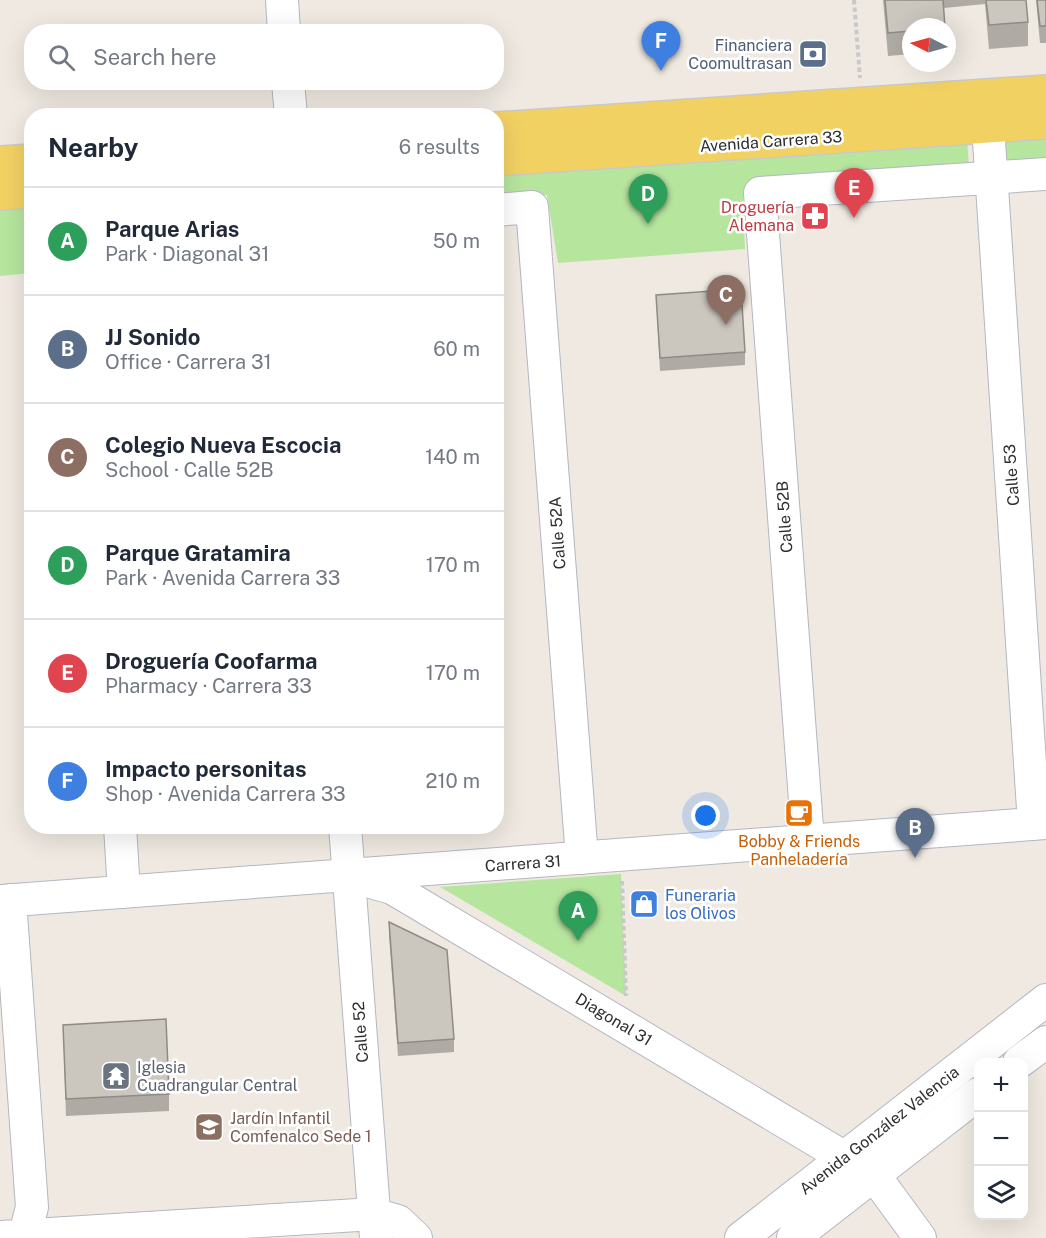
<!DOCTYPE html>
<html lang="en">
<head>
<meta charset="utf-8">
<style>
	body { margin:0; font-family:"Public Sans",sans-serif; background:#f2f2f3; color:#1f2937 }
	.controls { position:absolute; right:18px; bottom:18px; display:grid; overflow:hidden; border-radius:12px; box-shadow:0 6px 24px #0002 }
	.controls button { width:54px; height:54px; display:grid; place-items:center; padding:0; border:0; border-bottom:2px solid #e0e1e3; background:#fff; color:#1f2937; font:30px sans-serif }
	.compass { position:absolute; left:902px; top:18px; width:54px; height:54px; border-radius:50%; background:#fff; box-shadow:0 6px 24px #0002; rotate:276deg }
	.you { position:absolute; left:706px; top:816px; width:21px; height:21px; margin:-15px; border:4px solid #fff; border-radius:50%; background:#1a73e8; box-shadow:0 0 0 9px #1a73e833 }
	.badge { display:grid; place-items:center; width:39px; height:39px; border-radius:50%; background:#b45309; color:#fff; font-size:20px; font-weight:700 }
	.pin { position:absolute; translate:-50% -50px; filter:drop-shadow(0 2px 3px #0008) }
	.pin::after { content:''; position:absolute; top:32px; width:21px; height:18px; background:inherit; clip-path:polygon(0 0,100% 0,50% 100%) }
	.list { margin:0; padding:0; list-style:none }
	h2 { display:flex; justify-content:space-between; align-items:center; height:78px; margin:0; padding:0 24px; font-size:26px }
	h2 small { font-size:20px; font-weight:400; color:#747a83 }
	.list li { display:grid; grid-template-columns:39px 1fr auto; gap:18px; align-items:center; box-sizing:border-box; height:108px; padding:0 24px; border-top:2px solid #e0e1e3 }
	.list b { display:block; font-size:22px; white-space:nowrap }
	.list p { margin:0; font-size:20px; white-space:nowrap; color:#747a83 }
	.list em { font-size:20px; font-style:normal; color:#747a83 }
	.icon { flex:none; width:33px; height:33px; fill:none; stroke:currentColor; stroke-width:2; stroke-linecap:round; stroke-linejoin:round }
	.map { position:relative; flex:none; width:1046px; height:1238px; overflow:hidden }
	.search { position:absolute; background:#fff; box-shadow:0 6px 24px #0002; left:24px; top:24px; width:480px; height:66px; display:flex; align-items:center; gap:15px; box-sizing:border-box; padding:0 21px; border-radius:24px; color:#747a83; font-size:22px }
	.panel { position:absolute; background:#fff; box-shadow:0 6px 24px #0002; left:24px; top:108px; width:480px; height:726px; border-radius:24px }
	.map>svg:first-child { display:block }
	.park { fill:#b6e59e }
	.lines { fill:none; stroke-linecap:round; stroke-linejoin:round }
	.minor-casing { stroke:#b4b7c1; stroke-width:34 }
	.major-casing { stroke:#c9c9c9; stroke-width:36 }
	.path { stroke:#c9c9c9; stroke-width:4; stroke-dasharray:4.5 3; stroke-linecap:butt }
	.minor { stroke:#fff; stroke-width:32 }
	.major { stroke:#f2d163; stroke-width:33 }
	.wall { fill:#afaba4 }
	.building { fill:#cbc7bf; stroke:#8e8b86; stroke-width:1.5 }
	.labels { text-anchor:middle; stroke-width:5; stroke-linejoin:round; paint-order:stroke }
	.service-label { font-size:16px; fill:#4e5e75; stroke:#fff; text-anchor:end }
	.street-label { font-size:16px; fill:#2e2e2e; stroke:#fff }
	.health-label { font-size:16px; fill:#be3a42; stroke:#fff; text-anchor:end }
	.food-label { font-size:16px; fill:#c56008; stroke:#fff }
	.shop-label { font-size:16px; fill:#366cbe; stroke:#fff; text-anchor:start }
	.worship-label { font-size:16px; fill:#5b616d; stroke:#fff; text-anchor:start }
	.education-label { font-size:16px; fill:#785e54; stroke:#fff; text-anchor:start }
</style>
</head>
<body>
<div class="map">
<svg width="1046" height="1238" viewBox="0 0 1046 1238">
	<rect width="100%" height="100%" fill="#efe9e1"/>
	<path class="park" d="M1046,137V162L1004,164L1002,140Z
		M967,139L969,167L753,184L743,199L745,249L558,263L547,195L497,197V173Z
		M31,205V273L0,276V207Z
		M621,874L626,996L440,887Z"/>
	<g class="lines">
		<g class="minor-casing">
			<path id="minor" d="M282,0L284,32
				M288,82L291,116
				M988,126L1034,824
				M496,210L532,207L582,858
				M120,826L124,892
				M345,826L376,1238
				M808,841L760,193L1046,174
				M364,880L392,888L409,898L874,1175L920,1238
				M10,900L32,1207L24,1238
				M0,901L1046,823
				M1019,1062L1046,1042
				M0,1237L374,1214L398,1221L416,1238
				M741,1238L1046,1000
				M793,1238L978,1094"/>
		</g>
		<g class="major-casing">
			<path id="major" d="M496,129L1046,92
				M496,159L1046,122
				M0,163L32,161
				M0,193L32,191"/>
		</g>
		<path class="path" d="M854,0L860,78
			M622,881L626,996"/>
		<use href="#minor" class="minor"/>
		<use href="#major" class="major"/>
	</g>
	<path class="wall" d="M883,0H1026L1028,22V46L989,49L985,4L944,8L911,27V54L888,56Z
		M1036,0H1046V43H1040Z
		M656,295L745,352V365L660,371Z
		M389,922L454,1039V1052L398,1056L389,935Z
		M63,1025L169,1094V1111L66,1116Z"/>
	<path class="building" d="M885,0H943L945,27H911V31L888,33Z
		M986,0H1026L1028,22L989,25Z
		M1037,0H1046V26H1040Z
		M741,289L745,352L660,358L656,295Z
		M389,922L447,950L454,1039L398,1043Z
		M166,1019L169,1094L66,1099L63,1025Z"/>
	<defs>
		<g id="bank-square" transform="scale(1.5)"><rect x="-9" y="-9" width="18" height="18" rx="4" fill="#5c6f8a" stroke="#fff"/><path d="M-6-4H6V4H-6ZM0-2.3a2.3 2.3 0 1 0 0 4.6a2.3 2.3 0 1 0 0-4.6Z" fill="#fff"/></g>
		<g id="pharmacy-square" transform="scale(1.5)"><rect x="-9" y="-9" width="18" height="18" rx="4" fill="#e0444e" stroke="#fff"/><path d="M-2-6h4v4h4v4h-4v4h-4v-4h-4v-4h4Z" fill="#fff"/></g>
		<g id="cafe-square" transform="scale(1.5)"><rect x="-9" y="-9" width="18" height="18" rx="4" fill="#e8710a" stroke="#fff"/><path d="M-5.5-4.5H6V0H3Q3 3.5 0 3.5H-2.5Q-5.5 3.5-5.5 0ZM3-3.2v2h1.7v-2ZM-6 4.5H4V6H-6Z" fill="#fff"/></g>
		<g id="shop-square" transform="scale(1.5)"><rect x="-9" y="-9" width="18" height="18" rx="4" fill="#3f7fe0" stroke="#fff"/><path d="M-5-2.5h2.3a2.7 3.5 0 0 1 5.4 0H5L5.5 6h-11ZM-1.5-2.5h3a1.5 2.3 0 0 0-3 0Z" fill="#fff"/></g>
		<g id="temple-square" transform="scale(1.5)"><rect x="-9" y="-9" width="18" height="18" rx="4" fill="#6b7280" stroke="#fff"/><path d="M0-6L5-2H3V0L6.5 2.5H4V6H1.5V3h-3V6H-4V2.5H-6.5L-3 0V-2H-5Z" fill="#fff"/></g>
		<g id="school-square" transform="scale(1.5)"><rect x="-9" y="-9" width="18" height="18" rx="4" fill="#8d6e63" stroke="#fff"/><path d="M0-5L7-2L0 1L-7-2ZM-4 1L0 2.5L4 1V4Q0 6-4 4Z" fill="#fff"/></g>
	</defs>
	<g fill-rule="evenodd">
		<use href="#bank-square" x="813" y="54"/>
		<use href="#pharmacy-square" x="815" y="216"/>
		<use href="#cafe-square" x="799" y="813"/>
		<use href="#shop-square" x="644" y="904"/>
		<use href="#temple-square" x="116" y="1076"/>
		<use href="#school-square" x="209" y="1127"/>
	</g>
	<g class="labels">
		<g class="service-label">
			<text x="792" y="51">Financiera<tspan x="792" dy="18">Coomultrasan</tspan></text>
		</g>
		<g class="street-label">
			<text transform="translate(771 141) rotate(-4)" y="6">Avenida Carrera 33</text>
			<text transform="translate(1011 475) rotate(-94)" y="6">Calle 53</text>
			<text transform="translate(784 517) rotate(-94)" y="6">Calle 52B</text>
			<text transform="translate(557 533) rotate(-94)" y="6">Calle 52A</text>
			<text transform="translate(523 863) rotate(-4)" y="6">Carrera 31</text>
			<text transform="translate(614 1019) rotate(31)" y="6">Diagonal 31</text>
			<text transform="translate(360 1032) rotate(-94)" y="6">Calle 52</text>
			<text transform="translate(879 1130) rotate(-38)" y="6">Avenida González Valencia</text>
		</g>
		<g class="health-label">
			<text x="794" y="213">Droguería<tspan x="794" dy="18">Alemana</tspan></text>
		</g>
		<g class="food-label">
			<text x="799" y="847">Bobby &amp; Friends<tspan x="799" dy="18">Panheladería</tspan></text>
		</g>
		<g class="shop-label">
			<text x="665" y="901">Funeraria<tspan x="665" dy="18">los Olivos</tspan></text>
		</g>
		<g class="worship-label">
			<text x="137" y="1073">Iglesia<tspan x="137" dy="18">Cuadrangular Central</tspan></text>
		</g>
		<g class="education-label">
			<text x="230" y="1124">Jardín Infantil<tspan x="230" dy="18">Comfenalco Sede 1</tspan></text>
		</g>
	</g>
</svg>
<div class="controls">
<button>+</button>
<button>−</button>
<button><svg class="icon" aria-label="layers" viewBox="0 0 24 24"><path d="M12 4l9 5-9 5-9-5zM3 14l9 5 9-5"/></svg></button>
</div>
<svg class="compass" viewBox="-18 -18 36 36"><path d="M0-13l5 13h-10z" fill="#e53935"/><path d="M0 13l5-13h-10z" fill="#747a83"/></svg>
<div class="you"></div>
<div class="pin badge" style="left:578px;top:941px;background:#2e9e5b">A</div>
<div class="pin badge" style="left:915px;top:858px;background:#5c6f8a">B</div>
<div class="pin badge" style="left:726px;top:325px;background:#8d6e63">C</div>
<div class="pin badge" style="left:648px;top:224px;background:#2e9e5b">D</div>
<div class="pin badge" style="left:854px;top:218px;background:#e0444e">E</div>
<div class="pin badge" style="left:661px;top:71px;background:#3f7fe0">F</div>
<div class="search"><svg class="icon" aria-label="search" viewBox="0 0 24 24"><circle cx="10" cy="10" r="6"/><path d="M15 15l6 6"/></svg>Search here</div>
<section class="panel">
<h2>Nearby<small>6 results</small></h2>
<ul class="list">
<li><span class="badge" style="background:#2e9e5b">A</span><div><b>Parque Arias</b><p>Park · Diagonal 31</p></div><em>50 m</em></li>
<li><span class="badge" style="background:#5c6f8a">B</span><div><b>JJ Sonido</b><p>Office · Carrera 31</p></div><em>60 m</em></li>
<li><span class="badge" style="background:#8d6e63">C</span><div><b>Colegio Nueva Escocia</b><p>School · Calle 52B</p></div><em>140 m</em></li>
<li><span class="badge" style="background:#2e9e5b">D</span><div><b>Parque Gratamira</b><p>Park · Avenida Carrera 33</p></div><em>170 m</em></li>
<li><span class="badge" style="background:#e0444e">E</span><div><b>Droguería Coofarma</b><p>Pharmacy · Carrera 33</p></div><em>170 m</em></li>
<li><span class="badge" style="background:#3f7fe0">F</span><div><b>Impacto personitas</b><p>Shop · Avenida Carrera 33</p></div><em>210 m</em></li>
</ul>
</section>
</div>
</body>
</html>
